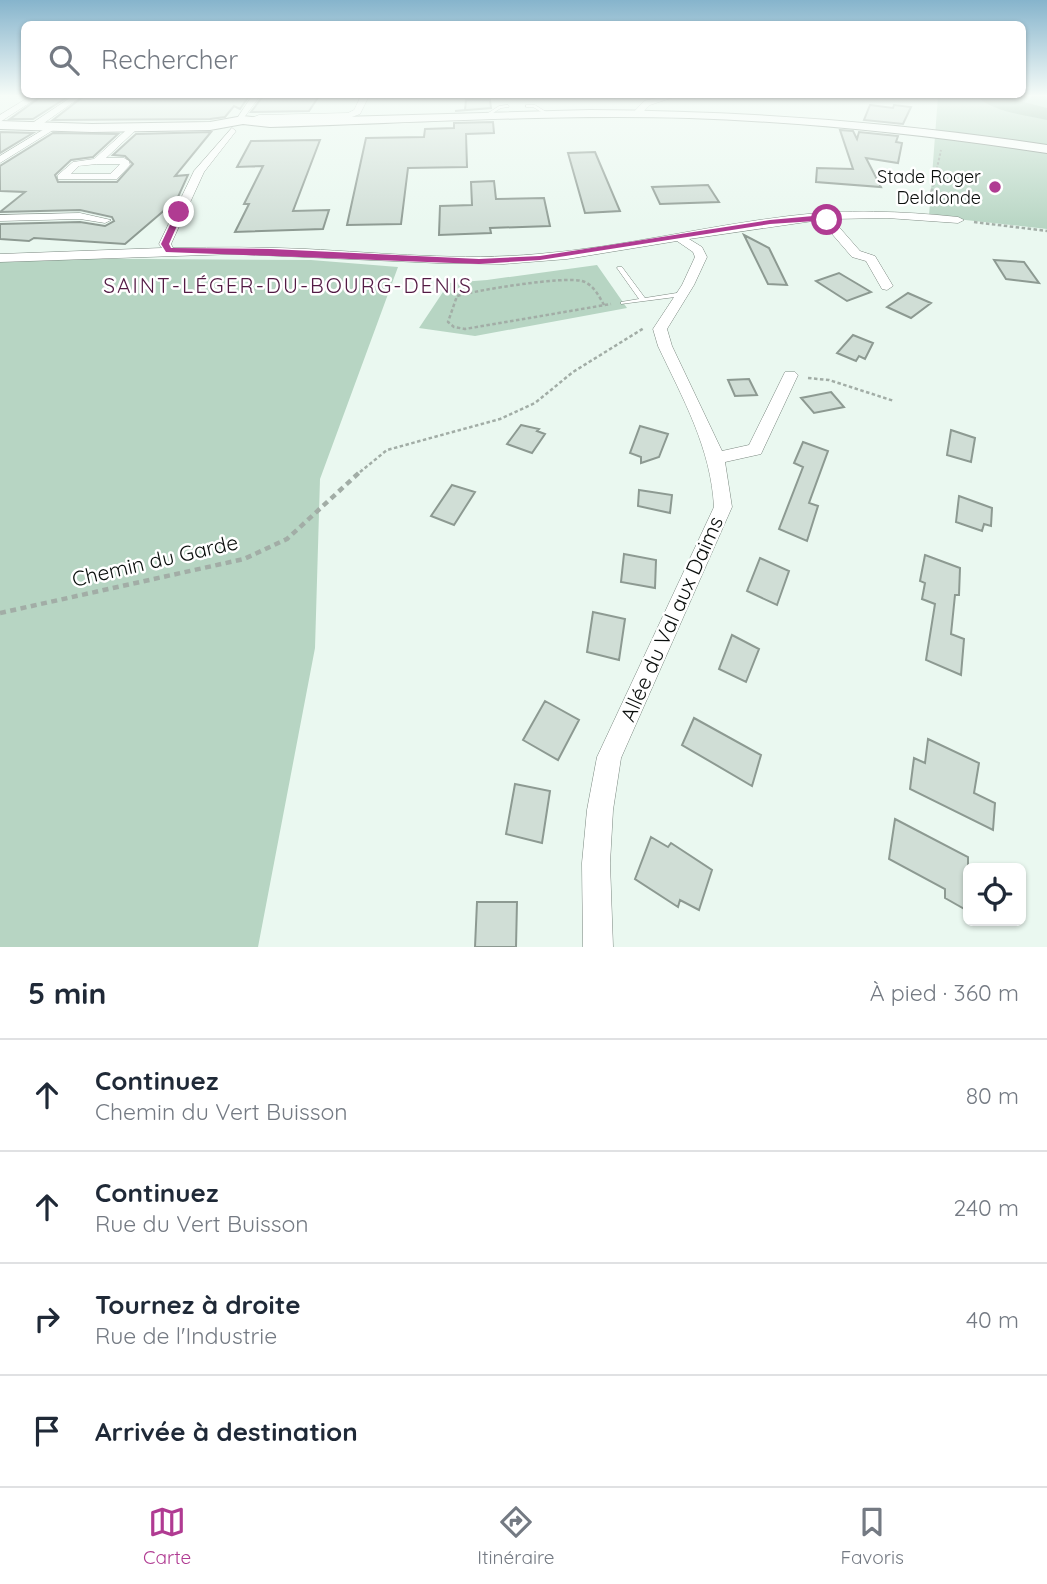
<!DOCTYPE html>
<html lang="fr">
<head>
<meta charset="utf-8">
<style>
	body { margin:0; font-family:Quicksand,sans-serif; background:#f2f2f3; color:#1f2937 }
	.controls { position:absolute; right:21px; bottom:21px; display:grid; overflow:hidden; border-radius:10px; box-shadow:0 2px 5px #0004 }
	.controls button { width:63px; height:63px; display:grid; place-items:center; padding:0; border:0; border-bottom:2px solid #e0e1e3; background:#fff; color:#1f2937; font:35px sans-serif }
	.stop { position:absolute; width:21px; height:21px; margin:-16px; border:5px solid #b03b92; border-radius:50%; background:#fff }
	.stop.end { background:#b03b92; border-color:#fff; box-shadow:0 2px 7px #0008 }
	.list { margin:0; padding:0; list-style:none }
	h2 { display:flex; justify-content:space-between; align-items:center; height:91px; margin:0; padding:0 28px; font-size:30px }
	h2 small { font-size:23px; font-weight:400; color:#747a83 }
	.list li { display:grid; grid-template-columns:46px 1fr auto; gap:21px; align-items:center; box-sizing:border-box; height:112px; padding:0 28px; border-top:2px solid #e0e1e3 }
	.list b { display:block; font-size:26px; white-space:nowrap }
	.list p { margin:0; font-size:23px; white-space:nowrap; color:#747a83 }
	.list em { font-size:23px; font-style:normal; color:#747a83 }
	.icon { flex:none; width:38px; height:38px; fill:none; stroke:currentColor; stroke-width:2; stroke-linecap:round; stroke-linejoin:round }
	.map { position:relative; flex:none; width:1047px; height:947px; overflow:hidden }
	.search { position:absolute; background:#fff; box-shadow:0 2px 5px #0004; left:21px; right:21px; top:21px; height:77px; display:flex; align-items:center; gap:18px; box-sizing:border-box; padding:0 24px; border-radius:10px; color:#747a83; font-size:26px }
	.sheet { height:539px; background:#fff }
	nav { display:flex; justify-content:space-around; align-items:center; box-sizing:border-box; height:98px; border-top:2px solid #e0e1e3; background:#fff; font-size:19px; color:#747a83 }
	nav a { display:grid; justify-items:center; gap:4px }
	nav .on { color:#b03b92 }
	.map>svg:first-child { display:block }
	.green { fill:#b7d5c3 }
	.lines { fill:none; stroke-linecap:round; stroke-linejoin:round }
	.river { fill:#93b5a1; fill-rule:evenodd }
	.building { fill:#d0ded6; stroke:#8d9a92; stroke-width:2 }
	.service-casing { stroke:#7b8880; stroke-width:1 }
	.minor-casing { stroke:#7b8880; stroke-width:1 }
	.secondary-casing { stroke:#7b8880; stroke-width:2 }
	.path-far2 { stroke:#a2ada6; stroke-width:2; stroke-dasharray:2.5 2; stroke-linecap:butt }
	.path-far1 { stroke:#a2ada6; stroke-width:2.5; stroke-dasharray:3.5 2.5; stroke-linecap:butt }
	.path { stroke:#a2ada6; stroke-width:4.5; stroke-dasharray:6 4.5; stroke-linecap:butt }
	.service { fill:#fff; fill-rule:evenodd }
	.minor { fill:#fff; fill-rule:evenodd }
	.secondary { fill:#fff; fill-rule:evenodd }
	.route { fill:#b03b92 }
	.poi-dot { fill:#b03b92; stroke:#fff; stroke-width:2.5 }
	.labels { text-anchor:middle; stroke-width:5; stroke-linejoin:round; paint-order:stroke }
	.far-poi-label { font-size:18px; fill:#0a0e0c; stroke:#fff; text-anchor:end }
	.far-quarter-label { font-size:21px; letter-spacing:2px; fill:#531a44; stroke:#fff }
	.street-label { font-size:21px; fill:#0a0e0c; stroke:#fff }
</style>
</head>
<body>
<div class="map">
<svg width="1047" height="947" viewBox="0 0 1047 947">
	<rect width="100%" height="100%" fill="#eaf8f0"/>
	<path class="green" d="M938,96H1047V229L929,216Z
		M0,258L311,260L398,267L320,479L315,648L258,947H0Z
		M597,265L627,308L475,336L419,328L449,283L487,280Z"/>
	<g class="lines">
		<path class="river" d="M977,96H1001L1047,108V120C1026,115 992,112 977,96Z"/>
	</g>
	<path class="building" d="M42,96H69L33,119H10Z
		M84,96H249L240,109L234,106L225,117L210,119L53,120Z
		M263,96H319L309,111L251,112Z
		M466,100H490L491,108L455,111L465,110Z
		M870,105L893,108L894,105L911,107L903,124L864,120Z
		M493,122L494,133L466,134L467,167L408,168L401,224L347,225L366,138L424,137L425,129L454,128V123Z
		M840,130L853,131L857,139L859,132L898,136L896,142L902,143L898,163L866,158L881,187L816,182L817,168L853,169Z
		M0,132L33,133L0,153Z
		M211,132L175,176L188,175L173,208H167L125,244L34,238L29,241L0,239V224L80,222L105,226L114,221L112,217L80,210L0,212L25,192L0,191V166L53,133L118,134L93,157L71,160L55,175L58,182H117L133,164L125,156L113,155L136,134Z
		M320,140L293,211L329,210L323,229L235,232L249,204H244L263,166L237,167L251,141Z
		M595,152L620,211L585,213L568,153Z
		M494,181L496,199L544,198L550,226L490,228L491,233L439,235L440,206L472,205L471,182Z
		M708,185L719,202L660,204L652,187Z
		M744,235L769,248L787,285L768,284Z
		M994,260L1024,262L1039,283L1006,279Z
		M839,273L871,292L847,301L816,281Z
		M908,293L931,303L911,318L887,307Z
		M853,335L873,343L865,359L859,356L856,361L837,353Z
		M749,379L757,395L735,396L728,380Z
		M831,392L844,407L814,413L801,398Z
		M521,425L539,429L537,431L545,434L532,453L507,444Z
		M640,426L668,434L659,457L641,463V457L630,453Z
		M951,430L975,438L971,462L947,455Z
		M803,442L828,451L809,503L818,506L807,541L779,529L803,467L794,463Z
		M452,485L475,492L454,525L431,516Z
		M639,490L672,495L670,513L638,506Z
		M959,496L992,508L991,526L984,524L982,531L956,522Z
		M624,554L656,560L655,588L621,582Z
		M925,555L960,568L959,595H955L951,634L964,639L961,675L926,660L935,604L922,599L925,583L920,581Z
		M760,558L789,571L777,605L747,591Z
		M593,612L625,619L619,660L587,652Z
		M732,635L759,649L746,682L719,669Z
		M545,701L579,720L558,760L523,740Z
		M694,718L761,755L752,786L682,745Z
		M928,739L979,763L974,793L995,803L993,830L910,789L914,758L925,763Z
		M515,784L550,791L542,843L506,834Z
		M895,819L968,857V911L945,898V889L889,859Z
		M651,837L668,847L671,843L712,870L699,910L680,900L678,907L635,879Z
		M477,902H517L516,947H475Z"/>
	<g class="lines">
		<g class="service-casing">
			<path id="service" d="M508,105L509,107L501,108L485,118L482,117L499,106Z
				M526,105H535L551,115L548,116L533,107H526Z
				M618,267H622L645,298L683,292L686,294L683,296L621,304V302L639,299L617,268Z"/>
		</g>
		<g class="minor-casing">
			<path id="minor" d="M31,96H40L0,122V115Z
				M73,96H82L37,128H31V124Z
				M252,96H260L240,123H234Z
				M361,96H369L360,114L349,118L259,121L247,124L243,121L259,115L348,113L354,110Z
				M665,96H677L650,105L639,116L632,114L644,101Z
				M51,125L58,127L0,163V156Z
				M132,125L139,127L106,158H124L129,161L130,165L117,179H58V175L73,162L94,159ZM97,164H120L110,174H71L79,166Z
				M232,128L236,131L204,172L171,244L173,248C218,247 262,247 306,249C383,253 461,261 538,254C623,247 705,226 789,216C845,209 902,211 958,217L964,220L958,223L887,218L832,219L860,251L875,256L893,286L887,290L882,289L866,261L852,257L820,220L689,239L702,247L707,257L694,285L667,329L672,346L722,451L749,445L785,372H795L798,375L761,454L725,462L732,507L621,758L613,810L610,863L613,947H583L582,863L587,810L597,757L714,507C711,448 683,399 658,346L653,329L682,285L695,257L693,252L677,241L567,259L504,264L437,263L235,254L0,262V254L162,248L159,244L194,171Z
				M80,213L111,220L105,223L80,219L0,221V215Z"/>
		</g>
		<g class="secondary-casing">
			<path id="secondary" d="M590,110C743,111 895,122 1047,145V153C928,135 809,122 689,118C549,114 409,123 270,127L243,124L210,130L92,132L0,129V121L92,124L210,122L243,116L270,119Z"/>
		</g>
		<path class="path-far2" d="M932,191L941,150"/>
		<path class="path-far1" d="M929,204L932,189
			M974,222L1047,231
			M604,305C599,296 593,284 582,281C564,276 477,290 457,296L448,322L454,327L465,329L611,304
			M808,378L829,380L894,401
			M360,472L387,450L500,419L535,403L573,372L644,328"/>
		<path class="path" d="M0,613L244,559L287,539L362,470"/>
		<use href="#service" class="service"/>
		<use href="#minor" class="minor"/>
		<use href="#secondary" class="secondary"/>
	</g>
	<linearGradient id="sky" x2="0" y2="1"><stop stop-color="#86b4cc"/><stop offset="0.42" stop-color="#f6fcf8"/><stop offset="1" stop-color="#f6fcf8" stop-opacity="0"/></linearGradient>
	<rect width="1047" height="228" fill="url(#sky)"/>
	<path class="route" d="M179,210L183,212L169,244L171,248L271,249L479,259L540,256L770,220L824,215L830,220L770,224L540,260L479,264L166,252L161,244L176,212Z"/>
	<circle class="poi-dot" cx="995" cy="187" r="7"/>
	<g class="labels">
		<g class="far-poi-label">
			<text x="981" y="183">Stade Roger<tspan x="981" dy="21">Delalonde</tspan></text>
		</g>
		<g class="far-quarter-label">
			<text x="288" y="293">SAINT-LÉGER-DU-BOURG-DENIS</text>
		</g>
		<g class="street-label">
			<text transform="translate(155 561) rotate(-13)" y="7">Chemin du Garde</text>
			<text transform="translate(672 619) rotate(-66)" y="7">Allée du Val aux Daims</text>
		</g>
	</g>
</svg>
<div class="controls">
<button><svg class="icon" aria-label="locate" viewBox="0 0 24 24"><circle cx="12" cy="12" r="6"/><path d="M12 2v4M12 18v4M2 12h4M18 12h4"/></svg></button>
</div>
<div class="stop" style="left:827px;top:220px"></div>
<div class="stop end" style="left:179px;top:212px"></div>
<div class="search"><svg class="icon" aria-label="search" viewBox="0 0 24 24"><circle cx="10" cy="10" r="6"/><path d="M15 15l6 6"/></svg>Rechercher</div>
</div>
<section class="sheet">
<h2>5 min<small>À pied · 360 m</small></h2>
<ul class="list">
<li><svg class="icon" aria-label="ahead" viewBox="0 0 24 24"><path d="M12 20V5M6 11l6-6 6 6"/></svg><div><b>Continuez</b><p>Chemin du Vert Buisson</p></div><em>80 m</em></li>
<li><svg class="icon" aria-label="ahead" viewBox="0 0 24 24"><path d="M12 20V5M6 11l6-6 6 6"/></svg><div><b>Continuez</b><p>Rue du Vert Buisson</p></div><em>240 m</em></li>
<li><svg class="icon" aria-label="right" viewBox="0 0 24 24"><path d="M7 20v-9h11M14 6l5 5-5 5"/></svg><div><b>Tournez à droite</b><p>Rue de l'Industrie</p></div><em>40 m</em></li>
<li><svg class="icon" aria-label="arrive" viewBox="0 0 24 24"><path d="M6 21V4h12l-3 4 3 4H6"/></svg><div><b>Arrivée à destination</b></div></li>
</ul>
</section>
<nav>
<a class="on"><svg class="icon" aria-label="map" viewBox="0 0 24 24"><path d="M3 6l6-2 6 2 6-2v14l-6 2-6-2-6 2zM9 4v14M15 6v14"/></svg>Carte</a>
<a><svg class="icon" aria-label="directions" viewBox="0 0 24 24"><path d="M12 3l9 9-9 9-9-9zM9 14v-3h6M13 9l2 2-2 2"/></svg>Itinéraire</a>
<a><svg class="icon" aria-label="saved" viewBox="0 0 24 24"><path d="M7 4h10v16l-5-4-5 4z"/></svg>Favoris</a>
</nav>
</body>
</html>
